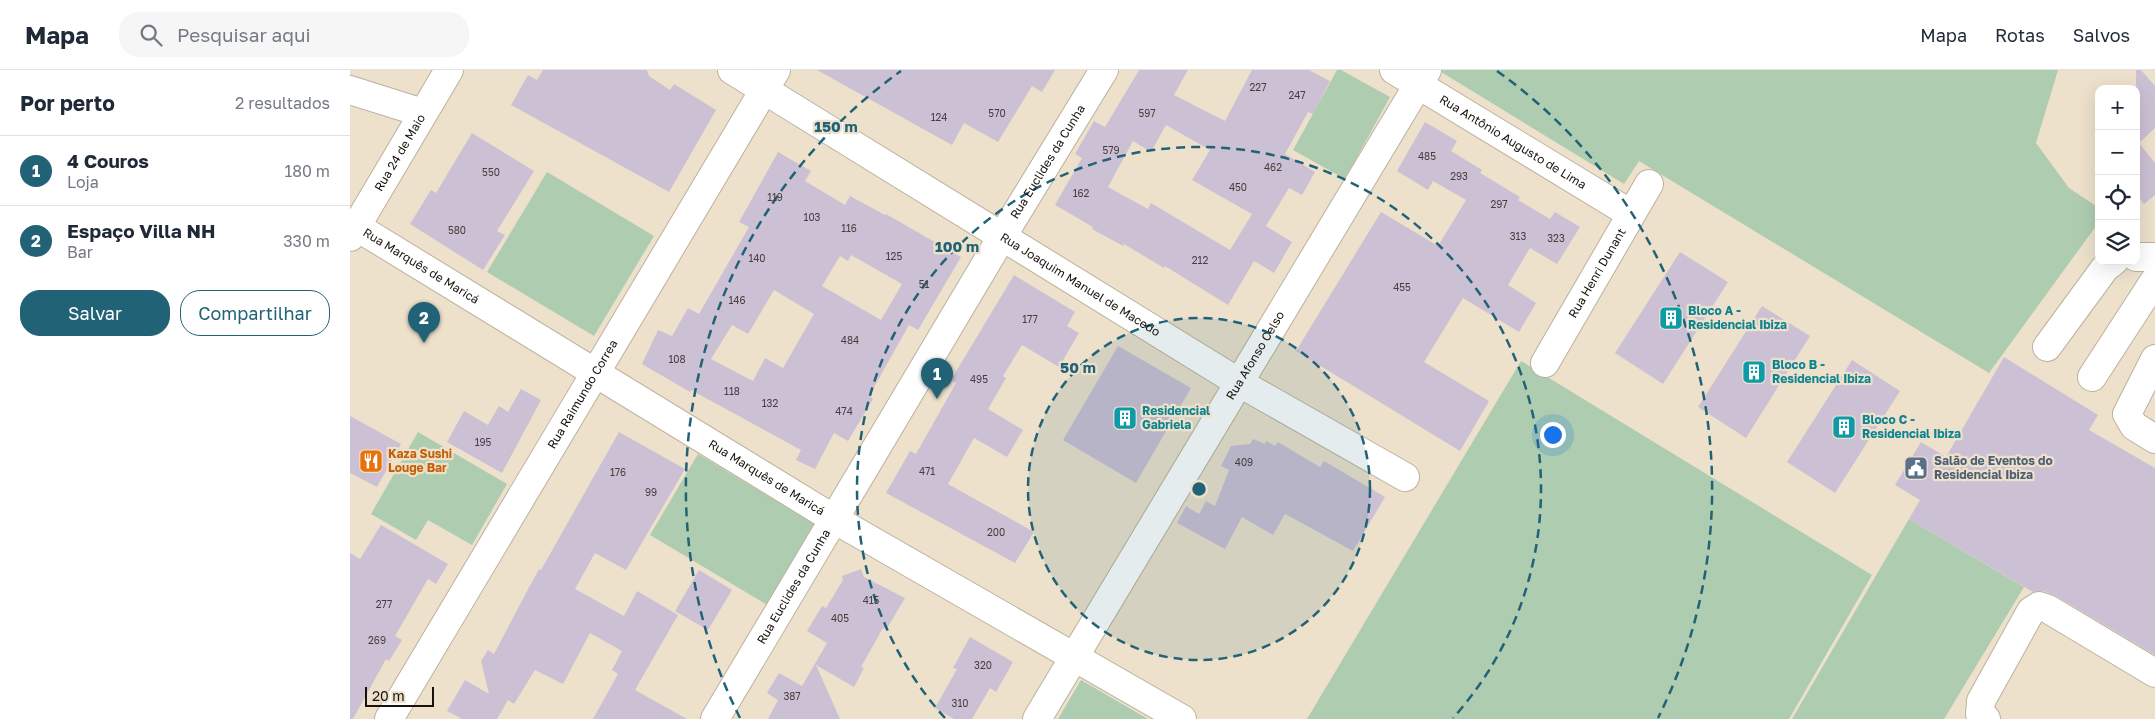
<!DOCTYPE html>
<html lang="pt">
<head>
<meta charset="utf-8">
<style>
	body { margin:0; font-family:"Golos Text",sans-serif; background:#f6f6f7; color:#1f2937 }
	.controls { position:absolute; right:15px; top:15px; display:grid; overflow:hidden; border-radius:10px; box-shadow:0 5px 20px #0002 }
	.controls button { width:45px; height:45px; display:grid; place-items:center; padding:0; border:0; border-bottom:1px solid #e0e1e3; background:#fff; color:#1f2937; font:25px sans-serif }
	.scale { position:absolute; left:15px; bottom:12px; width:69px; box-sizing:border-box; padding-left:5px; border:2px solid #17130c; border-top:0; font-size:14px; line-height:18px; white-space:nowrap; color:#17130c; -webkit-text-stroke:4px #ede1cc; paint-order:stroke }
	.you { position:absolute; left:1202px; top:364px; width:18px; height:18px; margin:-12px; border:4px solid #fff; border-radius:50%; background:#1a73e8; box-shadow:0 0 0 8px #1a73e833 }
	.badge { display:grid; place-items:center; width:32px; height:32px; border-radius:50%; background:#226277; color:#fff; font-size:16px; font-weight:700 }
	.pin { position:absolute; translate:-50% -41px; filter:drop-shadow(0 1px 2px #0008) }
	.pin::after { content:''; position:absolute; top:26px; width:18px; height:15px; background:inherit; clip-path:polygon(0 0,100% 0,50% 100%) }
	.list { margin:0; padding:0; list-style:none }
	h2 { display:flex; justify-content:space-between; align-items:center; height:65px; margin:0; padding:0 20px; font-size:21px }
	h2 small { font-size:16px; font-weight:400; color:#747a83 }
	.list li { display:grid; grid-template-columns:32px 1fr auto; gap:15px; align-items:center; box-sizing:border-box; height:70px; padding:0 20px; border-top:1px solid #e0e1e3 }
	.list b { display:block; font-size:19px; white-space:nowrap }
	.list p { margin:0; font-size:16px; white-space:nowrap; color:#747a83 }
	.list em { font-size:16px; font-style:normal; color:#747a83 }
	.actions { display:flex; gap:10px; padding:15px 20px }
	.actions a { flex:1; padding:11px 0; border:1px solid #226277; border-radius:20px; text-align:center; font-size:18px; color:#226277 }
	.actions .main { background:#226277; color:#fff }
	.icon { flex:none; width:28px; height:28px; fill:none; stroke:currentColor; stroke-width:2; stroke-linecap:round; stroke-linejoin:round }
	.map { position:relative; flex:none; width:1805px; height:649px; overflow:hidden }
	header { display:flex; align-items:center; gap:30px; box-sizing:border-box; height:70px; padding:0 25px; background:#fff; border-bottom:1px solid #e0e1e3 }
	header strong { font-size:24px }
	nav { display:flex; gap:28px; margin-inline-start:auto; font-size:18px }
	.search { width:350px; height:45px; background:#f6f6f7; display:flex; align-items:center; gap:12px; box-sizing:border-box; padding:0 18px; border-radius:20px; color:#747a83; font-size:19px }
	main { display:flex }
	aside { flex:1; background:#fff }
	.map>svg:first-child { display:block }
	.green { fill:#adccb0 }
	.building { fill:#ccc0d4; fill-rule:evenodd }
	.lines { fill:none; stroke-linecap:round; stroke-linejoin:round }
	.minor-casing { stroke:#bcb19d; stroke-width:30 }
	.minor { stroke:#fff; stroke-width:28 }
	.ring { fill:none; stroke:#226277; stroke-width:2.5; stroke-dasharray:9 6 }
	.labels { text-anchor:middle; stroke-width:4.5; stroke-linejoin:round; paint-order:stroke }
	.number-label { font-size:10px; fill:#443e3e }
	.street-label { font-size:12px; fill:#17130c; stroke:#ede1cc }
	.culture-label { font-size:12px; font-weight:bold; fill:#0d838f; stroke:#ede1cc; text-anchor:start }
	.food-label { font-size:12px; font-weight:bold; fill:#c56008; stroke:#ede1cc; text-anchor:start }
	.service-label { font-size:12px; font-weight:bold; fill:#4e5e75; stroke:#ede1cc; text-anchor:start }
	.centre { fill:#226277; stroke:#ede1cc; stroke-width:2.5 }
	.ring-label { font-size:15px; text-anchor:middle; font-weight:bold; fill:#226277; stroke:#ede1cc; stroke-width:4.5; stroke-linejoin:round; paint-order:stroke }
</style>
</head>
<body>
<header>
<strong>Mapa</strong>
<div class="search"><svg class="icon" aria-label="search" viewBox="0 0 24 24"><circle cx="10" cy="10" r="6"/><path d="M15 15l6 6"/></svg>Pesquisar aqui</div>
<nav><a>Mapa</a><a>Rotas</a><a>Salvos</a></nav>
</header>
<main>
<aside>
<h2>Por perto<small>2 resultados</small></h2>
<ul class="list">
<li><span class="badge">1</span><div><b>4 Couros</b><p>Loja</p></div><em>180 m</em></li>
<li><span class="badge">2</span><div><b>Espaço Villa NH</b><p>Bar</p></div><em>330 m</em></li>
</ul>
<div class="actions"><a class="main">Salvar</a><a>Compartilhar</a></div>
</aside>
<div class="map">
<svg width="1805" height="649" viewBox="0 0 1805 649">
	<rect width="100%" height="100%" fill="#ede1cc"/>
	<path class="green" d="M987,0H991L1040,27L995,109L943,80Z
		M1088,0H1708L1686,73L1719,118L1749,138V152L1639,303L1289,91L1274,114Z
		M197,102L304,166L244,266L137,202Z
		M1171,291L1522,505L1439,649H957Z
		M68,362L157,414L122,475L78,450L66,470L21,444Z
		M348,384L466,455L419,536L300,465Z
		M1559,449L1674,517L1594,649H1442Z
		M731,610L798,649H708Z"/>
	<path class="building" d="M193,0H297L299,6L320,20L324,14L366,40L319,122L161,35L178,5L187,10Z
		M467,0H705L692,22L682,16L648,72L614,53L602,75Z
		M789,0H838L824,25L875,51L902,0H959L980,11L963,44L958,42L935,84L965,102L952,125L939,118L916,156L942,172L924,203L904,191L878,235L815,196L814,198L774,174L773,176L742,159L743,157L705,135L732,88L725,84L744,51L755,57ZM816,55L860,80L842,110L902,144L880,180L801,133L798,139L758,117L783,71L801,82Z
		M1786,0H1791L1805,16V58L1789,73L1805,93V125L1794,134L1786,124Z
		M1075,52L1107,71L1101,81L1132,100L1130,103L1170,127L1168,130L1200,149L1205,142L1230,157L1207,194L1180,178L1158,215L1186,233L1169,262L1113,228L1074,292L1139,331L1110,381L946,281L1031,142L1088,176L1116,130L1083,111L1078,120L1047,101Z
		M122,63L184,101L147,161L155,165L133,200L60,154L81,120L86,123Z
		M428,82L461,101L455,111L495,135L500,126L535,145L536,144L611,187L568,260L559,255L519,326L523,329L498,371L484,363L465,399L446,390L451,380L341,320L340,322L292,294L308,260L322,266L338,238L349,244L399,157L389,152ZM501,185L552,214L531,250L472,216L490,186L498,191ZM424,220L464,244L433,298L415,288L403,311L361,289L382,255L398,264Z
		M1330,182L1378,212L1313,314L1265,283Z
		M664,205L725,242L717,256L729,263L709,297L672,275L653,306L656,308L638,339L673,360L657,387L624,368L598,414L684,462L665,493L536,423L560,381L566,384L606,313L601,310Z
		M1412,236L1460,266L1396,368L1348,337Z
		M768,276L841,318L786,413L713,370Z
		M1654,287L1748,345L1739,360L1805,398V585L1706,526L1694,521L1683,522L1559,449L1570,430L1545,415L1571,372L1596,387Z
		M1502,290L1550,321L1485,423L1437,392Z
		M171,319L191,330L152,403L97,372L114,341L138,355L149,336L158,342Z
		M0,346L51,374L27,417L0,403Z
		M269,362L335,399L276,500L245,483L225,519L274,546L287,521L328,545L285,620L337,649H243L268,604L262,600L272,581L240,563L213,614L185,600L164,634L158,630L147,649H112L97,641L115,610L139,624L131,591L138,580L144,584L175,525L189,499L191,500Z
		M903,369L915,374L916,371L925,376L928,372L970,397L974,391L1035,427L1003,481L935,444L923,465L892,447L875,479L827,453L836,436L849,444L856,431L865,436L879,400L871,396L881,376L900,374Z
		M31,455L98,494L86,514L78,509L45,566L52,570L39,591L36,589L3,649H0V483L10,489Z
		M511,499L514,507L555,528L536,560L533,558L511,597L514,598L504,617L466,595L490,649H418L428,630L417,623L429,603L452,616L477,573L457,561L472,536L476,538L493,510L492,506Z
		M349,500L382,520L358,560L325,541Z
		M620,567L663,592L646,622L640,618L622,649H604L585,638L607,599L603,598Z"/>
	<g class="lines">
		<g class="minor-casing">
			<g id="minor">
				<path id="s1" d="M382,0L888,312L1055,407"/>
				<path id="s2" d="M1044,0L1281,144"/>
				<path d="M0,20L73,43"/>
				<path id="s3" d="M7,157L484,449L832,649"/>
				<path id="s4" d="M0,167L99,0"/>
				<path d="M1786,187H1805"/>
				<path d="M1697,277L1755,198L1764,191"/>
				<path d="M1805,289L1777,344L1784,356L1805,369"/>
				<path id="s5" d="M1195,293L1299,114"/>
				<path d="M1742,307L1805,210"/>
				<path id="s6" d="M39,649L426,0"/>
				<path id="s7" d="M365,649L653,165L754,0"/>
				<path id="s8" d="M687,649L1077,0"/>
				<path d="M1636,649L1630,644L1631,631L1681,541L1689,536L1698,539L1805,603"/>
			</g>
		</g>
		<use href="#minor" class="minor"/>
	</g>
	<circle cx="849" cy="419" r="171" fill="#226277" fill-opacity=".12"/>
	<g class="ring">
		<circle cx="849" cy="419" r="171"/>
		<path d="M595 648A342 342 0 1 1 1103 648"/>
		<path d="M390 648A513 513 0 0 1 551 1M1147 1A513 513 0 0 1 1308 648"/>
	</g>
	<defs>
		<g id="building-square" transform="scale(1.25)"><rect x="-9" y="-9" width="18" height="18" rx="4" fill="#0f9aa8" stroke="#ede1cc"/><path d="M-4-6H4V6H1V3H-1V6H-4ZM-2.5-4.3h1.7v1.8h-1.7ZM.8-4.3h1.7v1.8H.8ZM-2.5-1h1.7V.8h-1.7ZM.8-1h1.7V.8H.8Z" fill="#fff"/></g>
		<g id="restaurant-square" transform="scale(1.25)"><rect x="-9" y="-9" width="18" height="18" rx="4" fill="#e8710a" stroke="#ede1cc"/><path d="M-5-6h1v4h1v-4h1v4h1v-4h1v5L-1.5 .5V6h-2V.5L-5-1ZM5-6V6H3V1.5H1.5Q1.5-4 5-6Z" fill="#fff"/></g>
		<g id="civic-square" transform="scale(1.25)"><rect x="-9" y="-9" width="18" height="18" rx="4" fill="#5c6f8a" stroke="#ede1cc"/><path d="M-.6-6.5H3V-4.5H.6V-3L4-1V1h2V6H-6V1h2V-1L-.6-3ZM-1.2 2.5V6h2.4V2.5Z" fill="#fff"/></g>
	</defs>
	<g fill-rule="evenodd">
		<use href="#building-square" x="1321" y="248"/>
		<use href="#building-square" x="1404" y="302"/>
		<use href="#building-square" x="775" y="348"/>
		<use href="#building-square" x="1494" y="357"/>
		<use href="#restaurant-square" x="21" y="391"/>
		<use href="#civic-square" x="1566" y="398"/>
	</g>
	<g class="labels">
		<g class="number-label">
			<text x="908" y="21">227</text>
			<text x="947" y="29">247</text>
			<text x="647" y="47">570</text>
			<text x="797" y="47">597</text>
			<text x="589" y="51">124</text>
			<text x="761" y="84">579</text>
			<text x="1077" y="90">485</text>
			<text x="923" y="101">462</text>
			<text x="141" y="106">550</text>
			<text x="1109" y="110">293</text>
			<text x="888" y="121">450</text>
			<text x="731" y="127">162</text>
			<text x="425" y="131">119</text>
			<text x="1149" y="138">297</text>
			<text x="462" y="151">103</text>
			<text x="499" y="162">116</text>
			<text x="107" y="164">580</text>
			<text x="1168" y="170">313</text>
			<text x="1206" y="172">323</text>
			<text x="544" y="190">125</text>
			<text x="407" y="192">140</text>
			<text x="850" y="194">212</text>
			<text x="574" y="218">51</text>
			<text x="1052" y="221">455</text>
			<text x="387" y="234">146</text>
			<text x="680" y="253">177</text>
			<text x="500" y="274">484</text>
			<text x="327" y="293">108</text>
			<text x="629" y="313">495</text>
			<text x="382" y="325">118</text>
			<text x="420" y="337">132</text>
			<text x="494" y="345">474</text>
			<text x="133" y="376">195</text>
			<text x="894" y="396">409</text>
			<text x="577" y="405">471</text>
			<text x="268" y="406">176</text>
			<text x="301" y="426">99</text>
			<text x="646" y="466">200</text>
			<text x="521" y="534">415</text>
			<text x="34" y="538">277</text>
			<text x="490" y="552">405</text>
			<text x="27" y="574">269</text>
			<text x="633" y="599">320</text>
			<text x="442" y="630">387</text>
			<text x="610" y="637">310</text>
		</g>
		<g class="street-label">
			<text dy="4" stroke="none"><textPath href="#s2" startOffset="139">Rua Antônio Augusto de Lima</textPath></text>
			<text dy="4" stroke="none"><textPath href="#s4" startOffset="98">Rua 24 de Maio</textPath></text>
			<text dy="4" stroke="none"><textPath href="#s7" startOffset="649">Rua Euclides da Cunha</textPath></text>
			<text dy="4" stroke="none"><textPath href="#s3" startOffset="75">Rua Marquês de Maricá</textPath></text>
			<text dy="4" stroke="none"><textPath href="#s5" startOffset="104">Rua Henri Dunant</textPath></text>
			<text dy="4" stroke="none"><textPath href="#s1" startOffset="409">Rua Joaquim Manuel de Macedo</textPath></text>
			<text dy="4" stroke="none"><textPath href="#s8" startOffset="424">Rua Afonso Celso</textPath></text>
			<text dy="4" stroke="none"><textPath href="#s6" startOffset="378">Rua Raimundo Correa</textPath></text>
			<text dy="4" stroke="none"><textPath href="#s3" startOffset="480">Rua Marquês de Maricá</textPath></text>
			<text dy="4" stroke="none"><textPath href="#s7" startOffset="154">Rua Euclides da Cunha</textPath></text>
		</g>
		<g class="culture-label">
			<text x="1338" y="245">Bloco A -<tspan x="1338" dy="14">Residencial Ibiza</tspan></text>
			<text x="1422" y="299">Bloco B -<tspan x="1422" dy="14">Residencial Ibiza</tspan></text>
			<text x="792" y="345">Residencial<tspan x="792" dy="14">Gabriela</tspan></text>
			<text x="1512" y="354">Bloco C -<tspan x="1512" dy="14">Residencial Ibiza</tspan></text>
		</g>
		<g class="food-label">
			<text x="38" y="388">Kaza Sushi<tspan x="38" dy="14">Louge Bar</tspan></text>
		</g>
		<g class="service-label">
			<text x="1584" y="395">Salão de Eventos do<tspan x="1584" dy="14">Residencial Ibiza</tspan></text>
		</g>
	</g>
	<circle cx="849" cy="419" r="8" class="centre"/>
	<g class="ring-label">
		<text x="486" y="62">150 m</text>
		<text x="607" y="182">100 m</text>
		<text x="728" y="303">50 m</text>
	</g>
</svg>
<div class="controls">
<button>+</button>
<button>−</button>
<button><svg class="icon" aria-label="locate" viewBox="0 0 24 24"><circle cx="12" cy="12" r="6"/><path d="M12 2v4M12 18v4M2 12h4M18 12h4"/></svg></button>
<button><svg class="icon" aria-label="layers" viewBox="0 0 24 24"><path d="M12 4l9 5-9 5-9-5zM3 14l9 5 9-5"/></svg></button>
</div>
<div class="scale">20 m</div>
<div class="you"></div>
<div class="pin badge" style="left:587px;top:329px">1</div>
<div class="pin badge" style="left:74px;top:273px">2</div>
</div>
</main>
</body>
</html>
